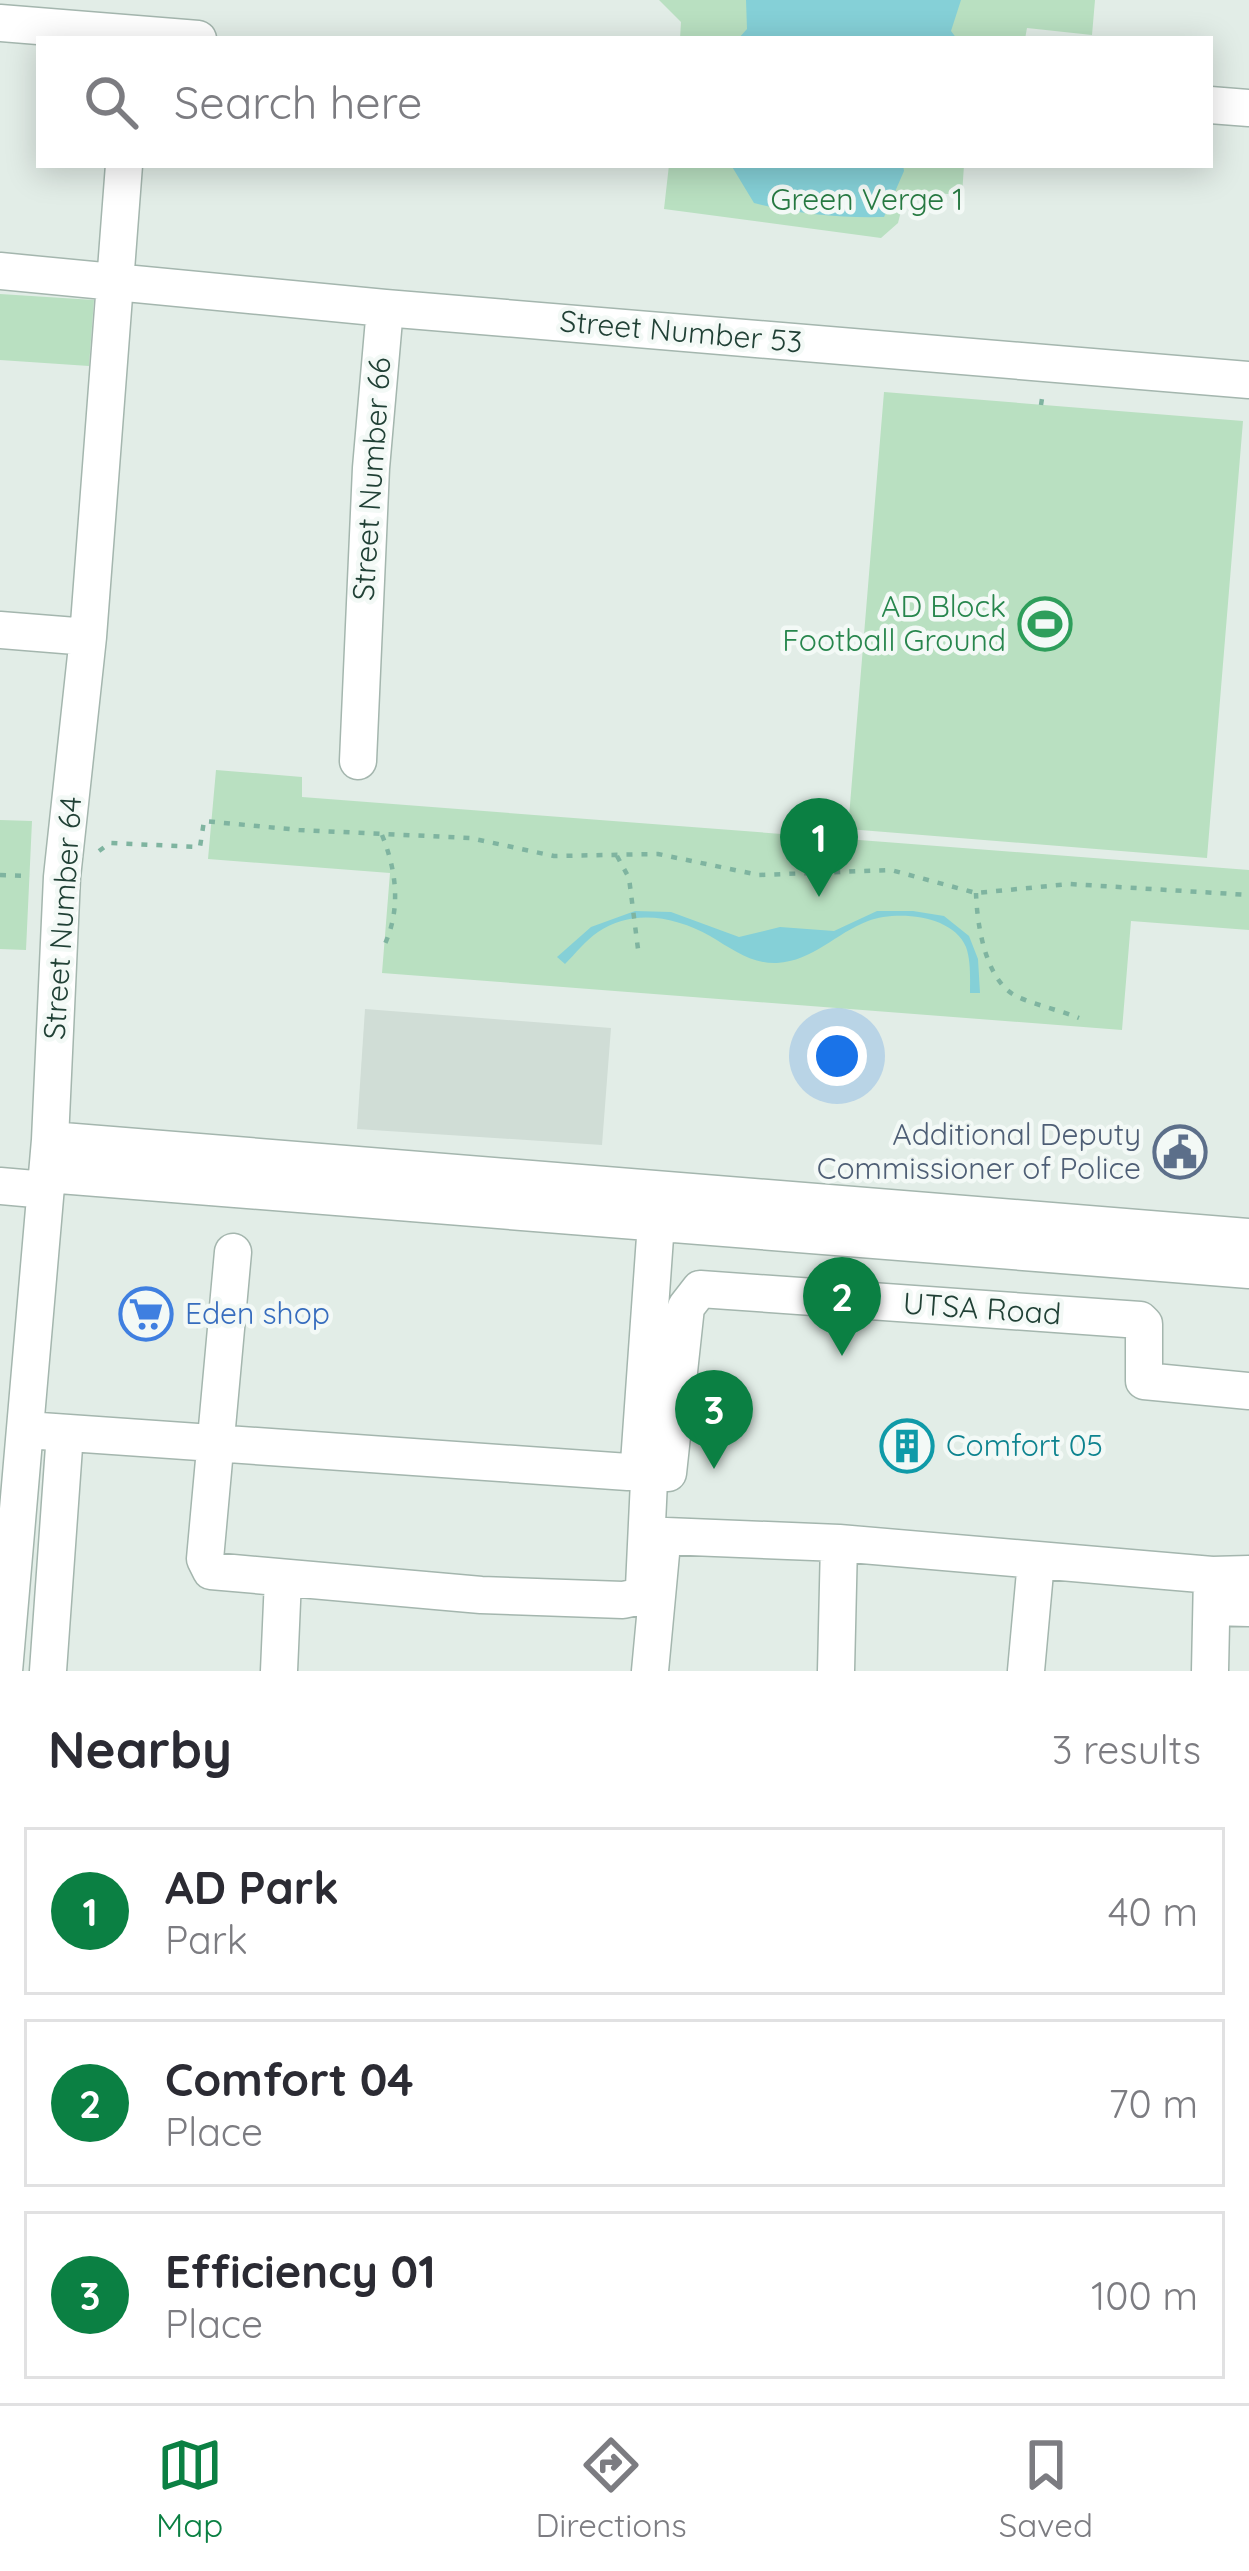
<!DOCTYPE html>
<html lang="en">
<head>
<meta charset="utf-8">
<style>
	body { margin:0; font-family:Quicksand,sans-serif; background:#f7f7f7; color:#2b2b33 }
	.you { position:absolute; left:837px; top:1056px; width:42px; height:42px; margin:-30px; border:9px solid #fff; border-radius:50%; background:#1a73e8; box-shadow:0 0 0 18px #1a73e833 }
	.badge { display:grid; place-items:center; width:78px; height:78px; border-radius:50%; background:#0b8043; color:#fff; font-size:39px; font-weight:700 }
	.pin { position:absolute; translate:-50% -99px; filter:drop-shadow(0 3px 6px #0008) }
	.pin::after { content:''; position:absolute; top:63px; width:42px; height:36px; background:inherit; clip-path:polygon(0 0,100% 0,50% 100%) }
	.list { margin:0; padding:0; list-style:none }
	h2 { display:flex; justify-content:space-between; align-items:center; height:156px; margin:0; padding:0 48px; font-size:51px }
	h2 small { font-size:39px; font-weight:400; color:#7c7c81 }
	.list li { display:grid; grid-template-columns:78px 1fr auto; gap:36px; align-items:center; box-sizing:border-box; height:168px; margin:0 24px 24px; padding:0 24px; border:3px solid #e1e1e2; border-radius:0px }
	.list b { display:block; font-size:45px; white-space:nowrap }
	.list p { margin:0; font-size:39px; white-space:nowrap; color:#7c7c81 }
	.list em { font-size:39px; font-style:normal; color:#7c7c81 }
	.icon { flex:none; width:66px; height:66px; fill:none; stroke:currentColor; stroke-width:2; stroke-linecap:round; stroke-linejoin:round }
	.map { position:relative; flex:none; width:1249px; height:1671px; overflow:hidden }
	.search { position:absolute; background:#fff; box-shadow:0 6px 30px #0003; left:36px; right:36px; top:36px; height:132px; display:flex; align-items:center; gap:30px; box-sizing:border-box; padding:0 42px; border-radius:0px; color:#7c7c81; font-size:45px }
	.sheet { height:732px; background:#fff }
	nav { display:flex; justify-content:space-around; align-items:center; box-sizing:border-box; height:168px; border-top:3px solid #e1e1e2; background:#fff; font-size:33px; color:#7c7c81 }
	nav a { display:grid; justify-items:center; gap:6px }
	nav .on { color:#0b8043 }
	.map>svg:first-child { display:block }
	.built { fill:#d0ddd6 }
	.green { fill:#b9e0c1 }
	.water { fill:#85d0d7 }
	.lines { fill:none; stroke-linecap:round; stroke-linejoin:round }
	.minor-casing { stroke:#a4b6ae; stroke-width:39 }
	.path { stroke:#7fb4a0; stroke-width:4.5; stroke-dasharray:6 9; stroke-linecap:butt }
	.minor { stroke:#fff; stroke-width:36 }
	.labels { text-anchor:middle; stroke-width:9; stroke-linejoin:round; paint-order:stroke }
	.park-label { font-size:30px; fill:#277a42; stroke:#f3f9f6 }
	.street-label { font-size:30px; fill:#204035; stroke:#f3f9f6 }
	.leisure-label { font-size:30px; fill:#27864d; stroke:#f3f9f6; text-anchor:end }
	.service-label { font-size:30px; fill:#4e5e75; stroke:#f3f9f6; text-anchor:end }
	.shop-label { font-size:30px; fill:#366cbe; stroke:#f3f9f6; text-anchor:start }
	.culture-label { font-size:30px; fill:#0d838f; stroke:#f3f9f6; text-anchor:start }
</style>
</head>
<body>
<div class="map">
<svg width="1249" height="1671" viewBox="0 0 1249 1671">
	<rect width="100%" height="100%" fill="#e2ede7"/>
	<path class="built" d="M365,1009L611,1028L602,1145L357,1129Z"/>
	<path class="green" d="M659,0H1095L1092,35L1027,28L1025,39H680L681,22Z
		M669,165H964L962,195L906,191L898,223L881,238L664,209Z
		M0,294L94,300L89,366L0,360Z
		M884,392L1243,421L1207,858L848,829Z
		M216,770L302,777V797L1249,870V930L1131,921L1122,1030L382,973L390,873L208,859Z
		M0,820L32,821L26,950L0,949Z"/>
	<path class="water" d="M746,0H961L951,31L957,39H738L747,29Z
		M731,165H903L904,171L884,217C838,218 798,214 754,203Z
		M635,911L671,912L739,937L780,927L834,931L877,911H913L944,916L969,936L978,959L980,993H970C970,978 971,961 966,947C953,915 897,910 868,921C836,933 813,961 777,963C751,964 732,949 710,936C676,917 633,908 598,932C586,940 575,954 565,964L557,957L591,927Z"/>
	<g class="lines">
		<g class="minor-casing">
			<path id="minor" d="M0,23L198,39
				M1210,105L1249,108
				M0,271L385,308L1249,380
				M0,630L88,637
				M358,761L371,468L385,308
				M50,1140L1249,1237
				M47,1174L1249,1270
				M0,1186L46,1190
				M233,1252L205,1559L211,1571L481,1595L623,1600L637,1597L644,1587L649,1481L647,1471L639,1463
				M26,1430L628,1472L639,1463L656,1223
				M668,1473L686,1307L700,1289L1140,1320L1144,1324V1381L1249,1391
				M1212,1607L1249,1608
				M4,1671L50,1140L62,877L88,637L124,165
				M48,1671L65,1433
				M279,1671L283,1579
				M650,1671L662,1543L666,1536L839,1543L1212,1575L1249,1574
				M836,1671L839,1543
				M1026,1671L1036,1561
				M1210,1671L1212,1575"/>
		</g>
		<path class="path" d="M1041,405L1043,392
			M382,835C397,872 401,910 384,946
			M99,851L110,843L200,847L204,821L299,830L470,838L554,856L658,854L759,875L891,870L976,893L1070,884L1249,895
			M617,856L629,878L638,949
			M0,875L30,876
			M976,893C977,924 985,980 1016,996C1035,1005 1059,1010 1079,1018"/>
		<use href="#minor" class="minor"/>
	</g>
	<defs>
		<g id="stadium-ring" transform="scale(2.7)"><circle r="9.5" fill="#f3f9f6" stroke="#2e9e5b" stroke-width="1.5"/><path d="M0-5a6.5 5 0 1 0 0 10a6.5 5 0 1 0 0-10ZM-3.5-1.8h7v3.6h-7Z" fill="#2e9e5b"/></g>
		<g id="civic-ring" transform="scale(2.7)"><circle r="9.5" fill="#f3f9f6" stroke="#5c6f8a" stroke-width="1.5"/><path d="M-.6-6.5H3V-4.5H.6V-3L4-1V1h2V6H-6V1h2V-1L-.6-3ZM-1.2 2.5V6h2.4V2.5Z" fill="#5c6f8a"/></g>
		<g id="supermarket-ring" transform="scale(2.7)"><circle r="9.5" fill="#f3f9f6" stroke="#3f7fe0" stroke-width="1.5"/><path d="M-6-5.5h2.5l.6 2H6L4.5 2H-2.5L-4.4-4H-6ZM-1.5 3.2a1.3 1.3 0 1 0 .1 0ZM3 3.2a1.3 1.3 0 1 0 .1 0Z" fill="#3f7fe0"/></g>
		<g id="building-ring" transform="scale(2.7)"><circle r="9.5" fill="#f3f9f6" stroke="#0f9aa8" stroke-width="1.5"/><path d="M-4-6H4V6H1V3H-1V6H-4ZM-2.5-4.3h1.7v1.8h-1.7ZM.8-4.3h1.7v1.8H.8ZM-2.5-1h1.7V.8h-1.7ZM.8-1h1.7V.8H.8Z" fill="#0f9aa8"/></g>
	</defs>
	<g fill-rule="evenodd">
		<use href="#stadium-ring" x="1045" y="624"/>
		<use href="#civic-ring" x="1180" y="1152"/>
		<use href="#supermarket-ring" x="146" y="1314"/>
		<use href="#building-ring" x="907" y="1446"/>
	</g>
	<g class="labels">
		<g class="park-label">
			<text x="867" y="210">Green Verge 1</text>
		</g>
		<g class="street-label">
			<text transform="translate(681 332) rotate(5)" y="10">Street Number 53</text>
			<text transform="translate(372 479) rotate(-86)" y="10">Street Number 66</text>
			<text transform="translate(63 918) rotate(-86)" y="10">Street Number 64</text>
			<text transform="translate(982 1309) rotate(4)" y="10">UTSA Road</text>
		</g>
		<g class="leisure-label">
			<text x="1006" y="617">AD Block<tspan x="1006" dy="34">Football Ground</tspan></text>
		</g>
		<g class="service-label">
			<text x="1141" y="1145">Additional Deputy<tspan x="1141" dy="34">Commissioner of Police</tspan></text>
		</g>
		<g class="shop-label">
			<text x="185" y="1324">Eden shop</text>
		</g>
		<g class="culture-label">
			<text x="946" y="1456">Comfort 05</text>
		</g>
	</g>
</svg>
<div class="you"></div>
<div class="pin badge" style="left:819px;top:897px">1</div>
<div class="pin badge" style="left:842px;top:1356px">2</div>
<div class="pin badge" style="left:714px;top:1469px">3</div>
<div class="search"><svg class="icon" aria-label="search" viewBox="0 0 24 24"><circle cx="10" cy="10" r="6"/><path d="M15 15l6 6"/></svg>Search here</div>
</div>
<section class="sheet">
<h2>Nearby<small>3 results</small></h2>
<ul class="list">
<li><span class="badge">1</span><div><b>AD Park</b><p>Park</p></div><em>40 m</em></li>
<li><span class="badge">2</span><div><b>Comfort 04</b><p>Place</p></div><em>70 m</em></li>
<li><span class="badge">3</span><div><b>Efficiency 01</b><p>Place</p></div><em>100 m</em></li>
</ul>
</section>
<nav>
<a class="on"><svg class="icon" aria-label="map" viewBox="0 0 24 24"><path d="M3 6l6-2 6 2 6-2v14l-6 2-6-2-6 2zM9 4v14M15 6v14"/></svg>Map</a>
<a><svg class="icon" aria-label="directions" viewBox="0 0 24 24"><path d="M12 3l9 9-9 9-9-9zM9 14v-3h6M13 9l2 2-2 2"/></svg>Directions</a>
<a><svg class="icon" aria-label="saved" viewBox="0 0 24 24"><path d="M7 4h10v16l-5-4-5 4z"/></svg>Saved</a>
</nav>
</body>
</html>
